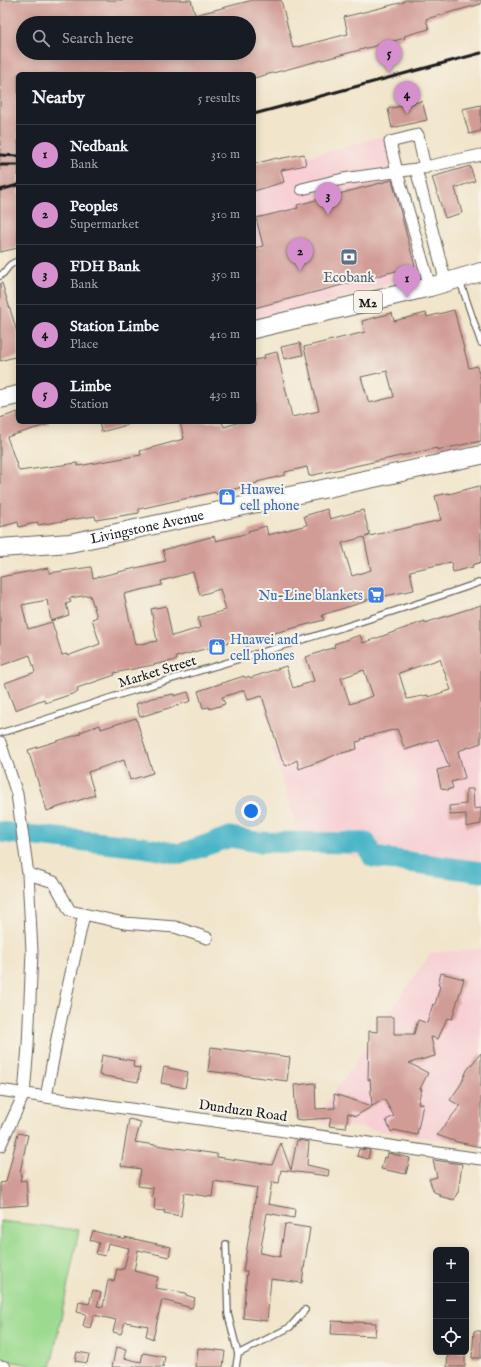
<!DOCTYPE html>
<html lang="en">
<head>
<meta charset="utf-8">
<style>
	body { margin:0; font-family:"IM FELL English",serif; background:#242831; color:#f1f3f6 }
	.controls { position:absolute; right:12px; bottom:12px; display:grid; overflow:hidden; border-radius:6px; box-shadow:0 2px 10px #0003 }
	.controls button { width:36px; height:36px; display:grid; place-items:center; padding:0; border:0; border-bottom:1px solid #363941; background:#171b24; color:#f1f3f6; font:20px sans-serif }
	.you { position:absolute; left:251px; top:811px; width:14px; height:14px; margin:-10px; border:3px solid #fff; border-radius:50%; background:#1a73e8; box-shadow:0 0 0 6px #1a73e833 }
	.badge { display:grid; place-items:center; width:26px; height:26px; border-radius:50%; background:#d690ce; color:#111; font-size:13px; font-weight:700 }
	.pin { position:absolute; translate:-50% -33px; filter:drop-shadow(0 1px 2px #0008) }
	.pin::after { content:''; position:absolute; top:21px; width:14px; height:12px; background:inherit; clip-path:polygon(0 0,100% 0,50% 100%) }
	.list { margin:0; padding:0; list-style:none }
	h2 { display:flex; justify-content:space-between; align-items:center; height:52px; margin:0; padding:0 16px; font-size:17px }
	h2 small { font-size:13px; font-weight:400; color:#9ea1a6 }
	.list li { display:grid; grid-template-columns:26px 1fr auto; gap:12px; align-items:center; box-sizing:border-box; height:60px; padding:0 16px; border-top:1px solid #363941 }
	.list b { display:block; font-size:15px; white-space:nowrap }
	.list p { margin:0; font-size:13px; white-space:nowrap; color:#9ea1a6 }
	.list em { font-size:13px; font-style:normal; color:#9ea1a6 }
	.icon { flex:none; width:22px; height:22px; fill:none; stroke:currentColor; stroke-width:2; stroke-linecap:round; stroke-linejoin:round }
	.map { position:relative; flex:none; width:481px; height:1367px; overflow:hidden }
	.search { position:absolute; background:#171b24; box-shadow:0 2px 10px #0003; left:16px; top:16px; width:240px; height:44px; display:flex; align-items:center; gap:10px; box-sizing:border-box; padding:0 14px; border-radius:22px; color:#9ea1a6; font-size:15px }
	.panel { position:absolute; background:#171b24; box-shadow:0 2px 10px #0003; left:16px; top:72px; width:240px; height:352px; border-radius:6px }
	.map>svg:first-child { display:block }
	.built { fill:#f7cfd4 }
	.green { fill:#9bda8f; stroke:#5c7b56 }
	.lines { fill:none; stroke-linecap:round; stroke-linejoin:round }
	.river { stroke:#49b5c7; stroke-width:21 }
	.building { fill:#d19c96; fill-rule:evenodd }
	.service-casing { stroke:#676259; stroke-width:8 }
	.minor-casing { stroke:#676259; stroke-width:13 }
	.trunk-casing { stroke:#676259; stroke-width:20 }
	.service { stroke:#fff; stroke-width:5.5 }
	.minor { stroke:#fff; stroke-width:11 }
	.trunk { stroke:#fff; stroke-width:18 }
	.rail { stroke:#1c1c1c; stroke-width:3 }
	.labels { text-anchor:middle; stroke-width:4; stroke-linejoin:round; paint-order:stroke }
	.shield { fill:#f7f3e8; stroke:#5e5c59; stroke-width:1 }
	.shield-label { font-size:13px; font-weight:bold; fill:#1c1c1c }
	.service-label { font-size:14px; fill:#4e5e75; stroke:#f7f3e8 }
	.shop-label { font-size:14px; fill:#366cbe; stroke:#f7f3e8; text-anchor:start }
	.street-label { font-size:14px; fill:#1c1c1c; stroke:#f7f3e8 }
</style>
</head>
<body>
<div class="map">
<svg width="481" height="1367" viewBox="0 0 481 1367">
	<rect width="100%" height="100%" fill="#f7f3e8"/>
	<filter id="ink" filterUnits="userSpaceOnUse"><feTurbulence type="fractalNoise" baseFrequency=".025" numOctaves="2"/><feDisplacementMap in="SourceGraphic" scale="8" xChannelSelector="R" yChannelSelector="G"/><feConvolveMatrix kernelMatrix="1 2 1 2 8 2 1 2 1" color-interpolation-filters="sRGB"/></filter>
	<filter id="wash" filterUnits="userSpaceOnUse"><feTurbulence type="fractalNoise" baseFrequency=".012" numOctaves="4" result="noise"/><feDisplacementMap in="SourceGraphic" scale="16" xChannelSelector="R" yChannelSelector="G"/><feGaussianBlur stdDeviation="0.9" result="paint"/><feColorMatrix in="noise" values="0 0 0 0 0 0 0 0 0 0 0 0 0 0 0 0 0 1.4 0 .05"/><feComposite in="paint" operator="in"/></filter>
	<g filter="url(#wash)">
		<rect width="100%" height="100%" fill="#f1e5cb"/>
		<path class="built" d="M384,136L422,274L254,324V171Z
			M481,679V878L302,847L272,748Z
			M481,949V1146L314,1121L431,953Z"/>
		<path class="green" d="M0,1221L79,1230L51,1367H39L0,1359Z"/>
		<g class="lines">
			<path class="river" d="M0,832L142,847L180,854L230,837L257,842L366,843L373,857L481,872"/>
		</g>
		<g id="blocks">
			<path class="building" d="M0,0H191L195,15L253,0H281L293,48L348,34L344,17L404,2V0H481V4L426,19L429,29L404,36L405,38L254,78V74H18V248L0,252ZM23,23H249V53H23Z
				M422,101L427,120L392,128L388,109Z
				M481,105V131L469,134L462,109Z
				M304,154L306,165L281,170L284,182L254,191V164L277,158L278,159Z
				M470,166L475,181L455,188L462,213L445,218L432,177Z
				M392,180L415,266L254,308V248L263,246L256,218L298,208L297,205Z
				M2,283L18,335V356L0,361V284Z
				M454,310L469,368L477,366L481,381V441L437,450V448L309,476L307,467L285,472V475L257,482V483L216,494L215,492L139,509V513L96,520L95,516L38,525V522L19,527L18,522L0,527V418L18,412V422H49V424L7,437L19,471L77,463L78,466L141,455L140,451L184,439L180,422H222L224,427L240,422H254V360L265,358L264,355L277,352L292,417L319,411L304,347L365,332L362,321L392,313L394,321L426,313L427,317ZM387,371L394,397L369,403L361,377Z
				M300,343L303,355L284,359L281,347Z
				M99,422H127V425L101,432Z
				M479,486L481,495V562L472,565L473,567L453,572L451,562L410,571L414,590L366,600L367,601L322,615L324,620L271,634L272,639L246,646L244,638L176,657L177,660L114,673L115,675L77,688L78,692L45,703L44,699L15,710L5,683L35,672L30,655L0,666V577L48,568L49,573L91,567L93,578L166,561L163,550L214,536L216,541L249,533L248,531L266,526L268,535L307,525L304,516L327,509L330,519L363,510L370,535L365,537L441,520L435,496L449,493V494ZM364,537L371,570L352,576L342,543ZM193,572L200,595L220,589L226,610L198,618L200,628L172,636L166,606L151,609L157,641L135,645L124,594L162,585L161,581ZM90,595L97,617L92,619L100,644L67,656V654L62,655L52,622L28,629L22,605L47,600L51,621L69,615L66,604L71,602L69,598Z
				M481,605V743L458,751L465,778L451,782L453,788L447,790L441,788L437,770L449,767L438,739L405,750L397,729L365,737L366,738L361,739V741L356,742L357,749L335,755L326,759L299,769L297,760L286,766L282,760L262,696L248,700L245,690L222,697L225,704L210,709L209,707L203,708L198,691L244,676L245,678L249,676L250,678L286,666L293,688L314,681L306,657L335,647L334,644L360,635L363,643L425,621V623ZM440,659L451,690L428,697V695L407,699L399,673ZM364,670L373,696L350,704L341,678Z
				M188,692L191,701L140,717L136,704L152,698L174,694V696Z
				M136,718L153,773L130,780L124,760L88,772L95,795L47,811L28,750L80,734V732L100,725L101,729Z
				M466,789H473L474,809L481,808V824L466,827V814L450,815L449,806L466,804Z
				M441,973L464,979L452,1019L447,1018L438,1039L431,1037L435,1056L409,1063L428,1073L420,1089H422L419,1098L418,1103L423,1104L417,1135L394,1130L391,1132L386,1120L394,1116L384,1099L356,1116L348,1113L346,1128L329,1126L331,1118L301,1120L296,1119L294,1085L315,1083L316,1109L335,1108L334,1094L372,1106L370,1079L368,1080L369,1031L377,1032V1017H394V1034H414L418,1020L427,1023L433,1004L435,1005L440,986L438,985Z
				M211,1047L290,1057L287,1081L208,1071Z
				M481,1053V1147L457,1142L437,1135L460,1106L450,1100L461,1084L467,1070Z
				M102,1055L134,1061L133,1067L140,1068L138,1082L99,1075Z
				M164,1067L188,1072L185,1088L161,1083Z
				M129,1119L141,1122L135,1142L217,1154V1157L272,1165L281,1143L291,1170L297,1140L309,1142L307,1165L329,1170L328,1176L281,1170L279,1183L272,1182L268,1204L295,1209L294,1218L267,1213L260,1253L280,1257L285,1224L310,1228L302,1283L271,1279L267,1321L243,1318L247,1271H243L257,1188L214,1181L212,1197L184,1193L181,1216L164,1213L165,1211L154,1210L155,1198L152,1197L153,1188L138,1186L141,1169L121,1166Z
				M18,1133L28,1135L20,1172L22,1173L20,1181L26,1180L28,1205L0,1207V1183L6,1182Z
				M359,1149L370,1150L368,1159L357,1156Z
				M388,1153L410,1158L406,1174L381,1169L384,1157L387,1158Z
				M433,1160L462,1164L458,1193H457L454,1200L439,1196L440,1194L434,1192L429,1179L437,1177Z
				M93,1231L125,1239V1237L171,1247L169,1257L138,1250L134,1271L158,1277L155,1288L186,1293V1295L195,1298L192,1308L162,1300L153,1339L146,1336L148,1326L125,1322L121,1334L113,1332L116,1320L94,1315L90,1328L83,1326L86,1314L77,1312L79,1302L89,1304L93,1290L101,1293L97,1306L103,1307L108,1280L114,1281L117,1269L122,1270V1268L124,1269L129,1248L108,1243L105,1256L96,1254L99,1243L90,1240Z
				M332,1321L376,1323L375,1336L331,1334Z
				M474,1331H481V1358H472Z
				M116,1347L126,1349L124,1358L141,1362L143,1353L165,1357L163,1367H112Z
				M198,1348L225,1351L223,1367H196Z
				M77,1352L89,1354L87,1363L75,1361Z
				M448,1352H465V1367H447Z"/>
		</g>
	</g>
	<g filter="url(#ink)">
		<use href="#blocks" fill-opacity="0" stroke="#676259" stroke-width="1"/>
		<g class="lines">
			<g class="service-casing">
				<path id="service" d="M0,276C9,270 5,265 18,261
					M460,281L481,343
					M0,733C45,721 88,704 132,691C249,656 366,622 481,582
					M226,1244L228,1314L238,1354L236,1367
					M238,1354L290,1327L305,1310"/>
			</g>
			<g class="minor-casing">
				<path id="minor" d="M425,168L418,135L390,142L397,172L430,287
					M416,169L446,283
					M302,189L343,179L416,169L481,155
					M0,742L17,794L28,874L32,952L28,1046L24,1094L0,1146
					M28,874L54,882L70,911L124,923L175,927L207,938
					M0,1090L46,1097L481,1159
					M46,1097L58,1033L84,914
					M0,1366L5,1367"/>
			</g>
			<g class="trunk-casing">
				<g id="trunk">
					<path d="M254,329L430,287L481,272"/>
					<path d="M0,399L18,395"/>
					<path id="s1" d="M0,548L70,543L481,455"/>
				</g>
			</g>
			<use href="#service" class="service"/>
			<use href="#minor" class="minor"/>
			<use href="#trunk" class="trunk"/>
			<path class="rail" d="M254,114L481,53
				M0,155L18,156
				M0,165H18
				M0,190L18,185"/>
		</g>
	</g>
	<defs>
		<g id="bank-square" transform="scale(0.9)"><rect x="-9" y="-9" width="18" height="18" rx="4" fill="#5c6f8a" stroke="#f7f3e8"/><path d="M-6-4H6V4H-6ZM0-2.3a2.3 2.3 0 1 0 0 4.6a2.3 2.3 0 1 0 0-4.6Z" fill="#fff"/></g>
		<g id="shop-square" transform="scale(0.9)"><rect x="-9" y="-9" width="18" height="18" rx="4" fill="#3f7fe0" stroke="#f7f3e8"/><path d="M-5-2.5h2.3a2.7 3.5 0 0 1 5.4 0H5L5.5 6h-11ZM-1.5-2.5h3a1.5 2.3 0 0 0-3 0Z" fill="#fff"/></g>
		<g id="supermarket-square" transform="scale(0.9)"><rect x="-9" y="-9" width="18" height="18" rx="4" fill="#3f7fe0" stroke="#f7f3e8"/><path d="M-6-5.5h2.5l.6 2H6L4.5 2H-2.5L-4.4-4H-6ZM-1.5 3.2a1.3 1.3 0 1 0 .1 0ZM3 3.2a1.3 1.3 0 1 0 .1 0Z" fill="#fff"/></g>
	</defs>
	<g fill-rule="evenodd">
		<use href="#bank-square" x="349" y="257"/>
		<use href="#shop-square" x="227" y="497"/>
		<use href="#supermarket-square" x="376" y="595"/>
		<use href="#shop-square" x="217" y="647"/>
	</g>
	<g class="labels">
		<rect class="shield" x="354" y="291" width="28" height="22" rx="3"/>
		<g class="shield-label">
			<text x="368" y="307">M2</text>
		</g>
		<g class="service-label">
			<text x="349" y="282">Ecobank</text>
		</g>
		<g class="shop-label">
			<text x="240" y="494">Huawei<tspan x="240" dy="16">cell phone</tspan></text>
			<text x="363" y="600" text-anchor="end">Nu-Line blankets</text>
			<text x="230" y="644">Huawei and<tspan x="230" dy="16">cell phones</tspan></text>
		</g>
		<g class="street-label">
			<text dy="5" stroke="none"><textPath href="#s1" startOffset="149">Livingstone Avenue</textPath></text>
			<text transform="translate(157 671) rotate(-17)" y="5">Market Street</text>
			<text transform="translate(243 1110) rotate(8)" y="5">Dunduzu Road</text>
		</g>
	</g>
</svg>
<div class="controls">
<button>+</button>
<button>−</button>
<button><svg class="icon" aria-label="locate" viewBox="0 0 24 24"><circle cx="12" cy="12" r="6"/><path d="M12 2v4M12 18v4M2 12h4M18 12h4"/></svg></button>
</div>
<div class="you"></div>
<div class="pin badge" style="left:407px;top:298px">1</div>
<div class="pin badge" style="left:300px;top:271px">2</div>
<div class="pin badge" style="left:328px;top:215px">3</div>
<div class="pin badge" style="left:407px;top:114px">4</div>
<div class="pin badge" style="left:389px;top:73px">5</div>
<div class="search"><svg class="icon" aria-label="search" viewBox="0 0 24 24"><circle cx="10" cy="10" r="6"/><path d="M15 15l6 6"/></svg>Search here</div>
<section class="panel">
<h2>Nearby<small>5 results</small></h2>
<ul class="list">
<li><span class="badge">1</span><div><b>Nedbank</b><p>Bank</p></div><em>310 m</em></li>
<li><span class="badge">2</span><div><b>Peoples</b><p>Supermarket</p></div><em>310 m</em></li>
<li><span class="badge">3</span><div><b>FDH Bank</b><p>Bank</p></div><em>350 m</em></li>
<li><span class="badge">4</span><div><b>Station Limbe</b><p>Place</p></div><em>410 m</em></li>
<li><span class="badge">5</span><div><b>Limbe</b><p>Station</p></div><em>430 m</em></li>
</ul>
</section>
</div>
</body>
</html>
